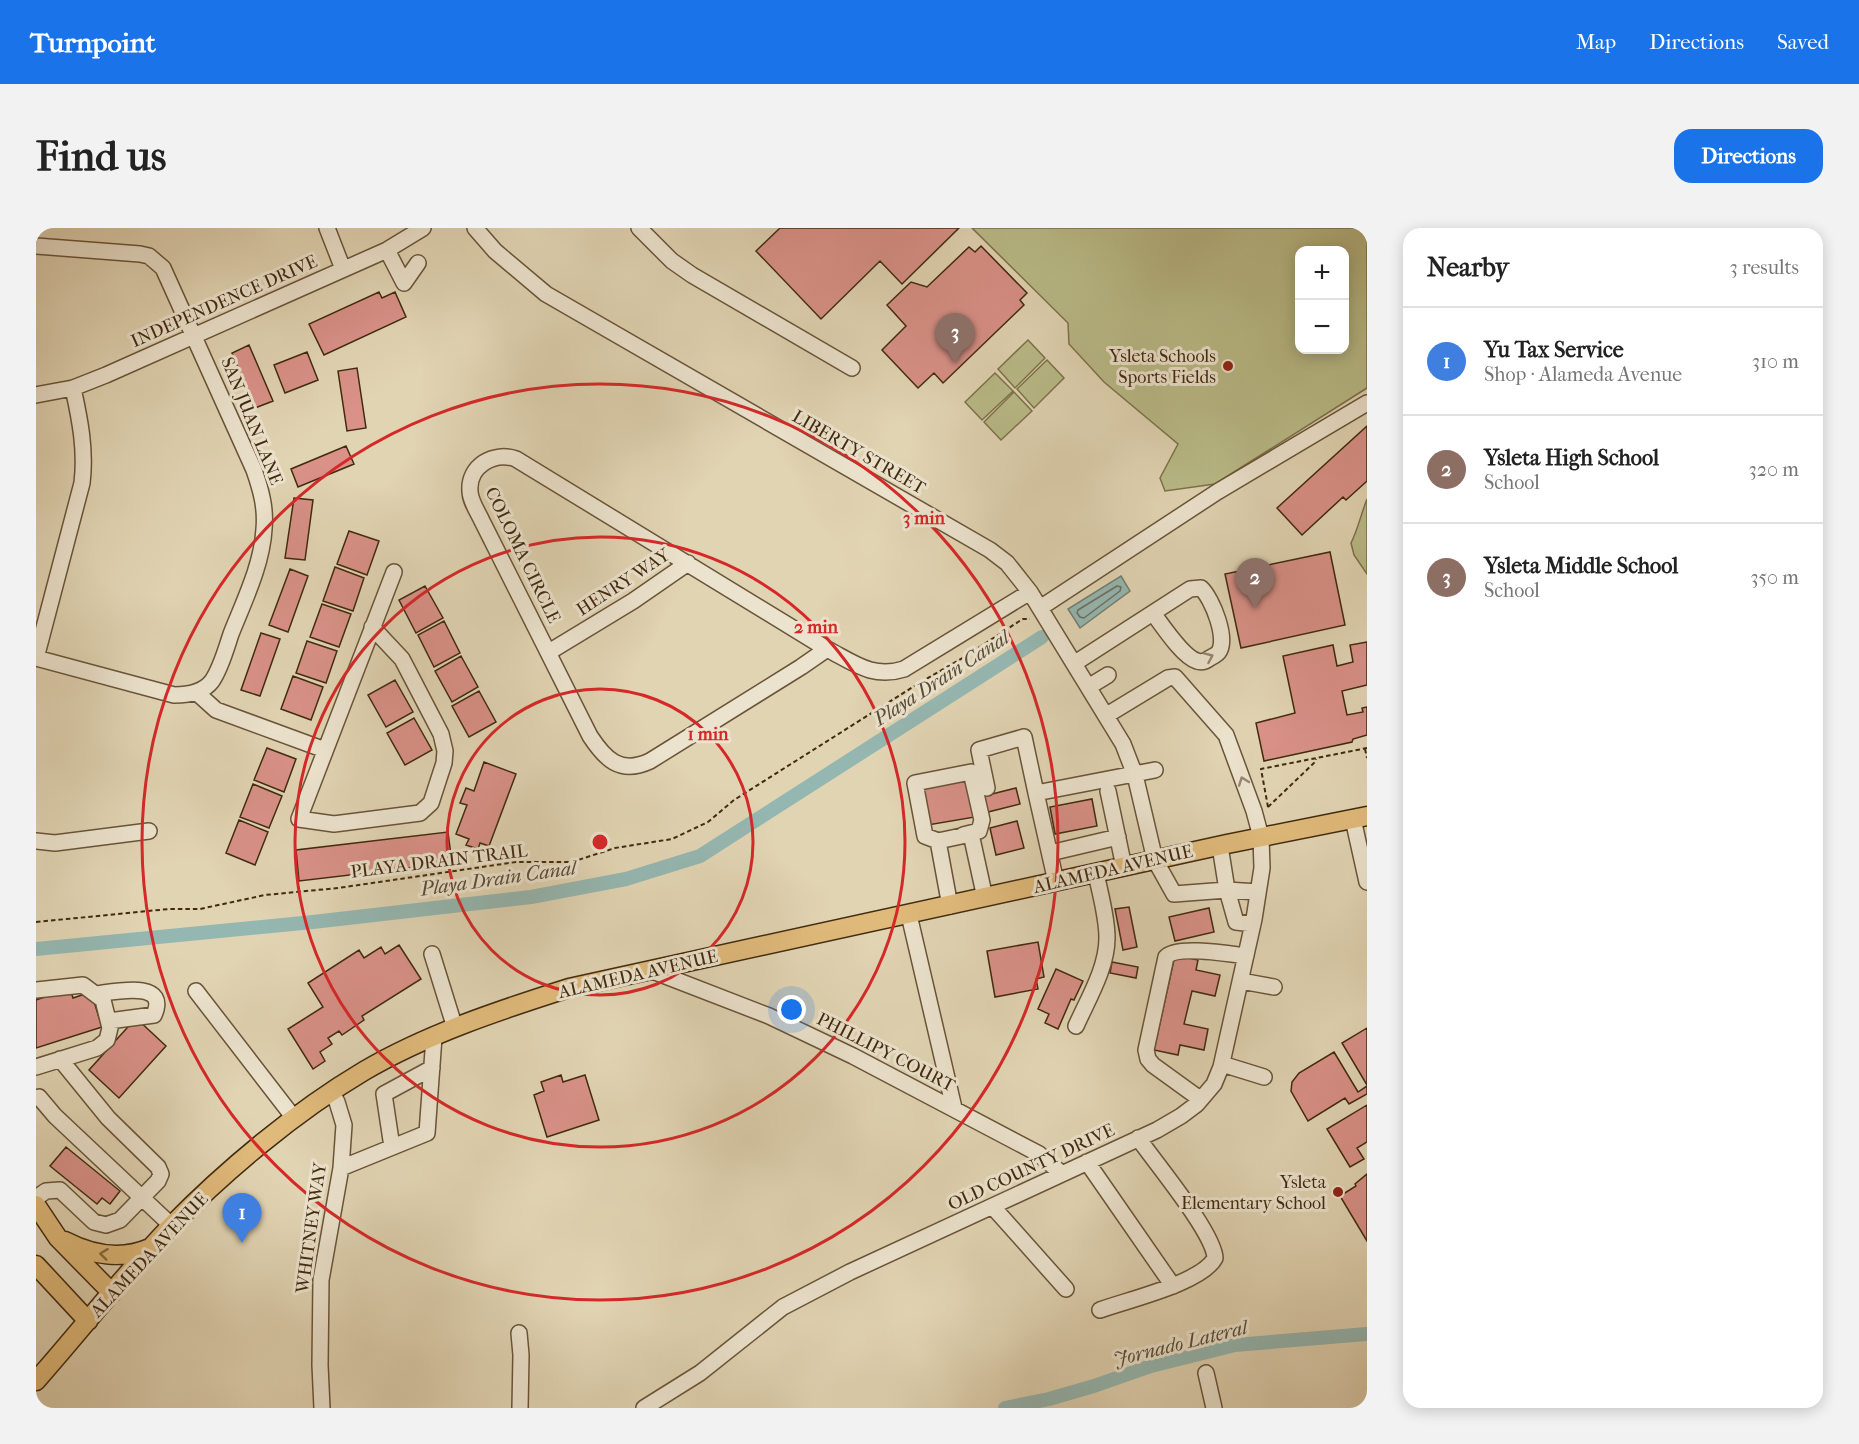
<!DOCTYPE html>
<html lang="en">
<head>
<meta charset="utf-8">
<style>
	body { margin:0; font-family:"IM FELL French Canon",serif; background:#f2f2f2; color:#222 }
	.controls { position:absolute; right:18px; top:18px; display:grid; overflow:hidden; border-radius:12px; box-shadow:0 3px 15px #0003 }
	.controls button { width:54px; height:54px; display:grid; place-items:center; padding:0; border:0; border-bottom:2px solid #e0e0e0; background:#fff; color:#222; font:30px sans-serif }
	.you { position:absolute; left:756px; top:782px; width:21px; height:21px; margin:-15px; border:4px solid #fff; border-radius:50%; background:#1a73e8; box-shadow:0 0 0 9px #1a73e833 }
	.badge { display:grid; place-items:center; width:39px; height:39px; border-radius:50%; background:#1a73e8; color:#fff; font-size:20px; font-weight:700 }
	.pin { position:absolute; translate:-50% -50px; filter:drop-shadow(0 2px 3px #0008) }
	.pin::after { content:''; position:absolute; top:32px; width:21px; height:18px; background:inherit; clip-path:polygon(0 0,100% 0,50% 100%) }
	.list { margin:0; padding:0; list-style:none }
	h2 { display:flex; justify-content:space-between; align-items:center; height:78px; margin:0; padding:0 24px; font-size:26px }
	h2 small { font-size:20px; font-weight:400; color:#767676 }
	.list li { display:grid; grid-template-columns:39px 1fr auto; gap:18px; align-items:center; box-sizing:border-box; height:108px; padding:0 24px; border-top:2px solid #e0e0e0 }
	.list b { display:block; font-size:22px; white-space:nowrap }
	.list p { margin:0; font-size:20px; white-space:nowrap; color:#767676 }
	.list em { font-size:20px; font-style:normal; color:#767676 }
	.map { position:relative; flex:none; width:1331px; height:1180px; overflow:hidden; border-radius:18px }
	header { display:flex; align-items:center; gap:36px; box-sizing:border-box; height:84px; padding:0 30px; background:#1a73e8; color:#fff }
	header strong { font-size:28px }
	nav { display:flex; gap:33px; margin-inline-start:auto; font-size:21px }
	.intro { display:flex; align-items:center; justify-content:space-between; box-sizing:border-box; height:144px; padding:0 36px }
	h1 { margin:0; font-size:42px }
	.button { padding:15px 27px; border-radius:18px; background:#1a73e8; color:#fff; font-size:21px; font-weight:700 }
	main { display:flex; gap:36px; padding:0 36px }
	aside { flex:1; background:#fff; border-radius:18px; box-shadow:0 3px 15px #0003 }
	.map>svg:first-child { display:block }
	.green { fill:#b9bb88; stroke:#7d724c; stroke-width:1.5; fill-rule:evenodd }
	.water { fill:#95b7b1; stroke:#737f71; stroke-width:1.5 }
	.lines { fill:none; stroke-linecap:round; stroke-linejoin:round }
	.shore { stroke:#6b7060; stroke-width:1.5 }
	.canal { stroke:#95b7b1; stroke-width:14 }
	.building { fill:#d99188; stroke:#412a10; stroke-width:1.5 }
	.minor-casing { stroke:#695439; stroke-width:18 }
	.major-casing { stroke:#412a10; stroke-width:21 }
	.path { stroke:#412a10; stroke-width:2; stroke-dasharray:4.5 3; stroke-linecap:butt }
	.minor { stroke:#ece3ce; stroke-width:15 }
	.major { stroke:#e0ba7a; stroke-width:18 }
	.oneway { stroke:#96866f }
	.oneway2 { stroke:#896b40 }
	.ring { fill:none; stroke:#d62828; stroke-width:3 }
	.poi-dot { fill:#8f2418; stroke:#ece3ce; stroke-width:2 }
	.labels { text-anchor:middle; stroke-width:6; stroke-linejoin:round; paint-order:stroke }
	.street-label { font-size:18px; fill:#412a10; stroke:#ece3ce }
	.poi-label { font-size:18px; fill:#412a10; stroke:#ece3ce; text-anchor:end }
	.water-label { font-size:20px; font-style:italic; fill:#564d38; stroke:#ece3ce }
	.centre { fill:#d62828; stroke:#ece3ce; stroke-width:3 }
	.ring-label { font-size:18px; text-anchor:middle; font-weight:bold; fill:#d62828; stroke:#ece3ce; stroke-width:6; stroke-linejoin:round; paint-order:stroke }
</style>
</head>
<body>
<header>
<strong>Turnpoint</strong>
<nav><a>Map</a><a>Directions</a><a>Saved</a></nav>
</header>
<div class="intro"><h1>Find us</h1><a class="button">Directions</a></div>
<main>
<div class="map">
<svg width="1331" height="1180" viewBox="0 0 1331 1180">
	<rect width="100%" height="100%" fill="#e1d4b3"/>
	<filter id="stains"><feTurbulence type="fractalNoise" baseFrequency=".00333" numOctaves="4"/><feColorMatrix values="0 0 0 0 .2 0 0 0 0 .09 0 0 0 0 .02 0 0 0 .5 -.17"/></filter>
	<radialGradient id="worn" r=".72"><stop offset=".6" stop-color="#630" stop-opacity="0"/><stop offset="1" stop-color="#630" stop-opacity=".3"/></radialGradient>
	<path class="green" d="M936,0H1331V160L1179,256L1129,263L1124,250L1142,216L1068,154L1033,116L1032,95ZM1264,22H1308V122H1264Z
		M992,112L1009,130L979,160L962,141Z
		M1011,132L1028,150L998,180L981,161Z
		M959,145L977,163L946,192L929,174Z
		M978,164L996,183L965,212L948,194Z
		M1331,271V346L1318,327L1315,315C1322,301 1325,286 1331,271Z"/>
	<path class="water" d="M1085,348L1094,363L1044,400L1032,381Z"/>
	<g class="lines">
		<path class="shore" d="M1081,358L1085,359L1084,363L1048,390L1044,389L1041,385L1042,382Z"/>
		<path class="canal" d="M0,721L277,694L495,669L590,651L664,628L1006,409
			M969,1180L1013,1171L1058,1158L1115,1138L1199,1117L1331,1106"/>
	</g>
	<path class="building" d="M744,0H923L866,56L844,33L785,91L720,23Z
		M945,18L991,65L984,72L988,77L907,155L898,145L882,160L846,122L870,98L851,77L875,54L891,59L933,19L939,24Z
		M343,64L346,70L359,64L370,89L288,127L273,96Z
		M213,117L237,173L219,180L196,125Z
		M271,124L282,152L249,165L238,137Z
		M321,140L330,200L311,203L302,143Z
		M1331,198V253L1310,272L1307,269L1266,307L1241,280Z
		M310,218L318,236L262,259L255,241Z
		M258,270L277,272L269,332L249,330Z
		M313,303L343,313L331,347L301,336Z
		M1294,324L1309,397L1205,420L1189,346Z
		M299,339L328,350L317,383L287,373Z
		M254,341L272,348L252,404L233,397Z
		M389,358L407,390L380,405L363,372Z
		M286,376L315,386L303,419L274,409Z
		M408,393L424,425L398,439L382,407Z
		M225,405L244,411L224,468L205,462Z
		M271,413L301,423L290,455L260,445Z
		M1331,414V457L1306,463L1311,487L1327,484L1326,480L1331,479V507L1317,511L1316,514L1228,533L1220,495L1259,485L1247,428L1297,417L1301,438L1317,434L1314,417Z
		M425,428L442,459L416,474L399,443Z
		M257,448L287,459L275,492L245,481Z
		M359,452L377,484L350,499L332,467Z
		M443,463L460,494L433,509L416,478Z
		M378,490L396,522L369,537L351,505Z
		M231,520L260,531L248,564L218,552Z
		M448,534L480,546L453,618L444,615L442,621L430,617L433,611L420,606L431,577L424,575L430,560L438,563Z
		M932,550L939,589L892,597L886,557Z
		M217,556L246,568L233,600L204,589Z
		M980,560L984,576L948,585L944,569Z
		M1056,571L1061,598L1019,606L1014,579Z
		M203,592L232,604L219,637L190,625Z
		M981,593L988,620L960,627L954,600Z
		M412,604L416,635L263,653L260,622Z
		M1093,679L1101,719L1087,722L1079,681Z
		M1173,680L1178,704L1139,713L1133,689Z
		M1002,714L1008,749L1000,751L1002,761L959,769L951,723Z
		M363,717L385,751L326,788L328,792L306,807L303,803L292,810L296,816L284,824L289,833L277,841L252,801L287,779L272,755L323,722L328,730L345,719L349,726Z
		M1139,727L1162,732L1160,742L1184,747L1179,768L1156,763L1148,796L1172,801L1168,822L1144,817L1142,827L1118,822Z
		M1076,734L1102,739L1100,750L1074,745Z
		M1020,741L1047,753L1038,772L1035,771L1022,801L1009,795L1013,786L1002,781Z
		M34,760L37,770L55,764L66,799L0,820V772Z
		M100,790L130,818L83,870L53,842Z
		M1331,800V857L1306,815Z
		M1298,824L1322,864L1331,858V866L1313,876L1309,870L1272,893L1255,863L1256,854L1263,845Z
		M525,847L527,854L549,847L563,892L511,909L498,867L508,863L505,854Z
		M1331,877V914L1321,920L1328,931L1314,939L1291,901Z
		M30,919L84,963L74,976L66,970L61,976L14,938Z
		M1331,946V1013L1304,968L1320,958L1319,956Z"/>
	<g class="lines">
		<g class="minor-casing">
			<path id="minor" d="M291,0L307,41
				M439,0L459,23L510,66L954,322L971,335L994,364L1087,516L1099,547L1119,632L1138,666L1191,662L1184,618
				M603,0L636,33L656,47L816,140
				M0,18L104,26L113,28L127,40L218,242C225,262 230,280 228,301C226,337 208,373 195,406C190,421 185,440 176,453C167,465 152,467 138,467L0,430
				M351,22L368,55L382,35
				M0,167L37,160L70,147L351,22L387,0
				M1004,380L1181,264L1331,175
				M336,399L366,431L405,506L409,523L408,535L395,575L384,585L298,596L263,591L358,344
				M791,421L765,439L614,533C584,547 569,531 554,508L446,293C442,284 434,273 434,263C432,238 458,223 480,231L791,421C818,435 837,451 868,441L994,364
				M513,424L597,373L652,335
				M0,430L46,255C50,222 44,192 37,160
				M1039,435L1154,361L1165,360C1176,370 1193,412 1182,425C1182,426 1174,430 1174,430C1170,433 1166,435 1161,433C1147,429 1126,397 1117,385
				M1054,458L1072,447
				M160,464L180,482L289,522
				M951,560L943,522L988,509L1000,565
				M1072,563L1088,639
				M1317,591L1331,654
				M0,613L19,615L113,603
				M902,613L889,608L879,555L935,544L946,592L943,603L927,607
				M1014,625L1082,609
				M1020,654L1000,565L1119,542
				M914,678L902,613L935,606L949,670
				M873,687L918,880
				M1217,696L1200,694L1191,662L1222,664
				M396,726L419,800
				M614,742L733,788L817,828L1003,926L1026,946
				M1205,753L1238,759
				M0,762L47,757L67,772L74,800L71,812L61,820L0,839
				M160,763L258,890
				M60,766C77,764 134,751 118,787L73,793
				M1040,798C1052,771 1071,740 1071,710C1071,688 1064,666 1060,645
				M1186,836L1228,849
				M0,870L3,869L19,888L136,998
				M1164,871L1117,837L1112,831L1110,822L1130,729C1140,717 1194,726 1210,728
				M356,919L348,866L396,840
				M1051,934L1137,1058
				M305,940L391,905L398,809
				M0,970L10,963L24,962L58,994L70,997L84,992L122,953L125,946L122,939L72,890L24,831
				M957,979L1030,1061
				M1064,1082C1091,1072 1166,1055 1179,1030C1178,1005 1119,934 1102,910
				M483,1105L485,1127L484,1180
				M1170,1145L1178,1180
				M286,1180L284,1137L285,1052L305,940L308,897L301,874L296,865
				M608,1180L664,1145L747,1079L814,1044L1121,902L1145,888L1161,876L1178,856L1185,839L1218,691L1226,640L1225,609L1218,583L1190,507L1139,449L1132,450L1071,487"/>
		</g>
		<g class="major-casing">
			<path id="major" d="M0,977L22,1010L76,1065
				M29,1013C56,1027 86,1032 114,1020
				M0,1037L52,1093
				M0,1153C45,1102 87,1048 134,999C190,942 259,884 328,843C391,806 464,782 533,760L1191,616L1331,588"/>
		</g>
		<path class="path" d="M1329,521L1331,530
			M1232,579L1225,541L1331,520
			M1232,579L1279,534L1280,531
			M0,694L133,681H164L229,667L302,660L480,634H536L579,620L636,611L672,594L698,572L880,457L930,428L982,394L987,391H994"/>
		<use href="#minor" class="minor"/>
		<use href="#major" class="major"/>
	</g>
	<defs><path id="oneway-chevron" d="M-2-3.5L2.5 0L-2 3.5" fill="none" stroke-width="1.6" stroke-linecap="round" stroke-linejoin="round" transform="scale(1.5)"/></defs>
	<g class="oneway">
		<use href="#oneway-chevron" transform="translate(1173 429) rotate(-24)"/>
		<use href="#oneway-chevron" transform="translate(1207 553) rotate(-110)"/>
	</g>
	<use class="oneway2" href="#oneway-chevron" transform="translate(68 1026) rotate(-173)"/>
	<g class="ring">
		<circle cx="564" cy="614" r="153"/>
		<circle cx="564" cy="614" r="305"/>
		<circle cx="564" cy="614" r="458"/>
	</g>
	<g class="poi-dot">
		<circle cx="1192" cy="138" r="6"/>
		<circle cx="1302" cy="964" r="6"/>
	</g>
	<g class="labels">
		<g class="street-label">
			<text transform="translate(188 73) rotate(-24)" y="6">INDEPENDENCE DRIVE</text>
			<text transform="translate(216 193) rotate(68)" y="6">SAN JUAN LANE</text>
			<text transform="translate(823 224) rotate(30)" y="6">LIBERTY STREET</text>
			<text transform="translate(487 327) rotate(64)" y="6">COLOMA CIRCLE</text>
			<text transform="translate(587 354) rotate(-33)" y="6">HENRY WAY</text>
			<text transform="translate(403 633) rotate(-7)" y="6">PLAYA DRAIN TRAIL</text>
			<text transform="translate(1077 641) rotate(-13)" y="6">ALAMEDA AVENUE</text>
			<text transform="translate(602 746) rotate(-13)" y="6">ALAMEDA AVENUE</text>
			<text transform="translate(850 824) rotate(27)" y="6">PHILLIPY COURT</text>
			<text transform="translate(995 939) rotate(-25)" y="6">OLD COUNTY DRIVE</text>
			<text transform="translate(275 1000) rotate(-82)" y="6">WHITNEY WAY</text>
			<text transform="translate(113 1027) rotate(-47)" y="6">ALAMEDA AVENUE</text>
		</g>
		<g class="poi-label">
			<text x="1180" y="134">Ysleta Schools<tspan x="1180" dy="21">Sports Fields</tspan></text>
			<text x="1290" y="960">Ysleta<tspan x="1290" dy="21">Elementary School</tspan></text>
		</g>
		<g class="water-label">
			<text transform="translate(905 450) rotate(-33)" y="7">Playa Drain Canal</text>
			<text transform="translate(462 650) rotate(-8)" y="7">Playa Drain Canal</text>
			<text transform="translate(1144 1115) rotate(-14)" y="7">Jornado Lateral</text>
		</g>
	</g>
	<circle cx="564" cy="614" r="9" class="centre"/>
	<g class="ring-label">
		<text x="888" y="296">3 min</text>
		<text x="780" y="405">2 min</text>
		<text x="672" y="512">1 min</text>
	</g>
	<rect width="100%" height="100%" filter="url(#stains)"/>
	<rect width="100%" height="100%" fill="url(#worn)"/>
</svg>
<div class="controls">
<button>+</button>
<button>−</button>
</div>
<div class="you"></div>
<div class="pin badge" style="left:206px;top:1015px;background:#3f7fe0">1</div>
<div class="pin badge" style="left:1219px;top:380px;background:#8d6e63">2</div>
<div class="pin badge" style="left:919px;top:135px;background:#8d6e63">3</div>
</div>
<aside>
<h2>Nearby<small>3 results</small></h2>
<ul class="list">
<li><span class="badge" style="background:#3f7fe0">1</span><div><b>Yu Tax Service</b><p>Shop · Alameda Avenue</p></div><em>310 m</em></li>
<li><span class="badge" style="background:#8d6e63">2</span><div><b>Ysleta High School</b><p>School</p></div><em>320 m</em></li>
<li><span class="badge" style="background:#8d6e63">3</span><div><b>Ysleta Middle School</b><p>School</p></div><em>350 m</em></li>
</ul>
</aside>
</main>
</body>
</html>
